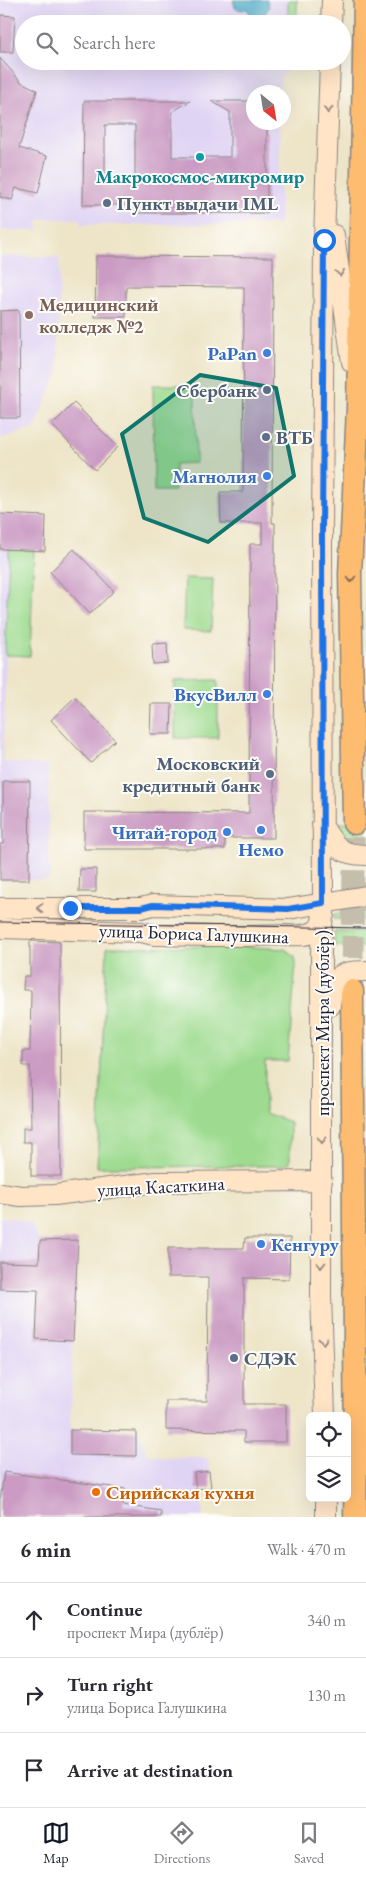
<!DOCTYPE html>
<html lang="en">
<head>
<meta charset="utf-8">
<style>
	body { margin:0; font-family:"EB Garamond",serif; background:#f2f2f3; color:#2b2b33 }
	.controls { position:absolute; right:15px; bottom:15px; display:grid; overflow:hidden; border-radius:8px; box-shadow:0 5px 20px #0002 }
	.controls button { width:45px; height:45px; display:grid; place-items:center; padding:0; border:0; border-bottom:1px solid #e1e1e2; background:#fff; color:#2b2b33; font:25px sans-serif }
	.compass { position:absolute; left:246px; top:85px; width:45px; height:45px; border-radius:50%; background:#fff; box-shadow:0 5px 20px #0002; rotate:150deg }
	.stop { position:absolute; width:15px; height:15px; margin:-11px; border:4px solid #1a73e8; border-radius:50%; background:#fff }
	.stop.end { background:#1a73e8; border-color:#fff; box-shadow:0 1px 5px #0008 }
	.list { margin:0; padding:0; list-style:none }
	h2 { display:flex; justify-content:space-between; align-items:center; height:65px; margin:0; padding:0 20px; font-size:21px }
	h2 small { font-size:16px; font-weight:400; color:#7c7c81 }
	.list li { display:grid; grid-template-columns:32px 1fr auto; gap:15px; align-items:center; box-sizing:border-box; height:75px; padding:0 20px; border-top:1px solid #e1e1e2 }
	.list b { display:block; font-size:19px; white-space:nowrap }
	.list p { margin:0; font-size:16px; white-space:nowrap; color:#7c7c81 }
	.list em { font-size:16px; font-style:normal; color:#7c7c81 }
	.icon { flex:none; width:28px; height:28px; fill:none; stroke:currentColor; stroke-width:2; stroke-linecap:round; stroke-linejoin:round }
	.map { position:relative; flex:none; width:366px; height:1517px; overflow:hidden }
	.search { position:absolute; background:#fff; box-shadow:0 5px 20px #0002; left:15px; right:15px; top:15px; height:55px; display:flex; align-items:center; gap:12px; box-sizing:border-box; padding:0 18px; border-radius:28px; color:#7c7c81; font-size:19px }
	.sheet { height:290px; background:#fff }
	nav { display:flex; justify-content:space-around; align-items:center; box-sizing:border-box; height:70px; border-top:1px solid #e1e1e2; background:#fff; font-size:14px; color:#7c7c81 }
	nav a { display:grid; justify-items:center; gap:2px }
	nav .on { color:#111827 }
	.map>svg:first-child { display:block }
	.built { fill:#e0d4f4 }
	.green { fill:#9edb90; stroke:#607e66 }
	.water { fill:#4aacc9; stroke:#366782 }
	.building { fill:#cb9bc4; fill-rule:evenodd }
	.lines { fill:none; stroke-linecap:round; stroke-linejoin:round }
	.primary-tunnel { stroke:#c5beac; stroke-width:22; stroke-dasharray:22 11; stroke-linecap:butt }
	.secondary-casing { stroke:#888482; stroke-width:22 }
	.primary-casing { stroke:#888482; stroke-width:25 }
	.secondary { stroke:#ffe4c6; stroke-width:20 }
	.primary { stroke:#febc70; stroke-width:22 }
	.tram { stroke:#22223b; stroke-width:1 }
	.oneway { stroke:#9c8d87 }
	.oneway2 { stroke:#906f56 }
	.route { stroke:#1a73e8; stroke-width:6 }
	.marked { fill:#0f766e; fill-opacity:0.2; stroke:#0f766e; stroke-width:4; stroke-linejoin:round }
	.culture-dot { fill:#0f9aa8; stroke:#fdfcf7; stroke-width:2 }
	.service-dot { fill:#5c6f8a; stroke:#fdfcf7; stroke-width:2 }
	.education-dot { fill:#8d6e63; stroke:#fdfcf7; stroke-width:2 }
	.shop-dot { fill:#3f7fe0; stroke:#fdfcf7; stroke-width:2 }
	.food-dot { fill:#e8710a; stroke:#fdfcf7; stroke-width:2 }
	.labels { text-anchor:middle; stroke-width:4; stroke-linejoin:round; paint-order:stroke }
	.culture-label { font-size:19px; font-weight:bold; fill:#0d838f; stroke:#fdfcf7 }
	.service-label { font-size:19px; font-weight:bold; fill:#4e5e75; stroke:#fdfcf7; text-anchor:start }
	.education-label { font-size:19px; font-weight:bold; fill:#785e54; stroke:#fdfcf7; text-anchor:start }
	.shop-label { font-size:19px; font-weight:bold; fill:#366cbe; stroke:#fdfcf7; text-anchor:end }
	.street-label { font-size:19px; fill:#22223b; stroke:#fdfcf7 }
	.food-label { font-size:19px; font-weight:bold; fill:#c56008; stroke:#fdfcf7; text-anchor:start }
</style>
</head>
<body>
<div class="map">
<svg width="366" height="1517" viewBox="0 0 366 1517">
	<rect width="100%" height="100%" fill="#fdfcf7"/>
	<filter id="ink" filterUnits="userSpaceOnUse"><feTurbulence type="fractalNoise" baseFrequency=".02" numOctaves="2"/><feDisplacementMap in="SourceGraphic" scale="10" xChannelSelector="R" yChannelSelector="G"/><feConvolveMatrix kernelMatrix="1 2 1 2 8 2 1 2 1" color-interpolation-filters="sRGB"/></filter>
	<filter id="wash" filterUnits="userSpaceOnUse"><feTurbulence type="fractalNoise" baseFrequency=".0096" numOctaves="4" result="noise"/><feDisplacementMap in="SourceGraphic" scale="20" xChannelSelector="R" yChannelSelector="G"/><feGaussianBlur stdDeviation="1.12" result="paint"/><feColorMatrix in="noise" values="0 0 0 0 0 0 0 0 0 0 0 0 0 0 0 0 0 1.4 0 .05"/><feComposite in="paint" operator="in"/></filter>
	<g filter="url(#wash)">
		<rect width="100%" height="100%" fill="#eee5c8"/>
		<path class="built" d="M0,0H288V24H24V61H287V72L280,77V92H254V122L280,123V224L80,225L81,219H42L37,223L38,231L0,230Z
			M0,256L59,257L58,373L35,428L0,439Z
			M0,549H9L3,762L48,765L49,880H0Z
			M0,1217L19,1219L31,1224L40,1241L36,1339L73,1341L70,1429L140,1430V1439L147,1454L162,1458H208L211,1488L201,1489L203,1517H0Z"/>
		<path class="green" d="M288,0H297V24H288Z
			M153,385H195L196,463L175,464V491H154Z
			M9,549L34,550L30,656L5,655Z
			M185,578L213,579L211,631L183,630Z
			M218,680V738H175V681Z
			M334,823H366V846L345,844L334,827Z
			M366,909V920L334,919V914Z
			M334,932H366V947L335,946Z
			M236,946L285,949L295,957L296,964L288,1061H265V1113L290,1122V1162L283,1166L97,1167L107,947Z"/>
		<path class="water" d="M233,0H267L269,7L265,14C257,19 250,17 247,9L242,10L235,8Z"/>
		<g id="blocks">
			<path class="building" d="M0,15L15,16L13,52H0Z
				M0,58L21,82L37,90L19,148L47,156L38,193L16,188L12,200L0,197Z
				M84,101H190L172,112V157H230V112L211,101H254V122H267V213H134V205H83ZM105,125H135V182H105Z
				M96,256L273,257L272,523H275L274,838H225V849H84V812L249,813L250,544H262V523H221L220,492H243L244,287L126,286V317H95Z
				M19,310L20,418H0V311Z
				M74,403L118,447L95,470L52,425Z
				M0,514L46,516L45,551L0,549Z
				M74,549L114,591L90,614L50,572Z
				M167,643L168,663L153,664L152,644Z
				M75,697L115,740L91,763L51,720Z
				M151,704H172L171,734H150Z
				M3,781H30L29,880H0V844H3Z
				M80,869H96V892H79Z
				M30,941L60,942L61,1176H31V1142H23V1128H31L30,1066H23V1051H30L31,990H23L24,976H30Z
				M245,1238H290L289,1279L244,1278V1404H286V1442H244V1431L166,1430V1401H207L208,1277H168V1248H244Z
				M78,1240L73,1341L36,1339L38,1290L0,1289V1262L39,1263L40,1241Z
				M70,1430L136,1431V1456L70,1455Z
				M209,1471L211,1488L196,1489L194,1473Z
				M4,1472L126,1489L123,1505L161,1511V1517H0V1500Z"/>
		</g>
	</g>
	<g filter="url(#ink)">
		<use href="#blocks" fill-opacity="0" stroke="#888482" stroke-width="1"/>
		<g class="lines">
			<path class="primary-tunnel" d="M352,991L354,823"/>
			<g class="secondary-casing">
				<path id="secondary" d="M331,24L332,0
					M334,235L352,362
					M322,825C335,846 339,855 366,855
					M0,908H141L153,905L288,909L366,896
					M0,928L141,932L154,935C198,936 241,937 285,935C296,935 306,937 315,931C321,928 322,921 324,914
					M330,1006C333,977 335,971 366,971
					M0,1193L21,1196L55,1195L156,1182L322,1181
					M325,1416L321,1294V952L323,903L322,533L324,240L330,61
					M326,1498V1517"/>
			</g>
			<g class="primary-casing">
				<path id="primary" d="M354,823L350,574L358,408L365,0
					M352,991L356,1462L355,1517"/>
			</g>
			<use href="#secondary" class="secondary"/>
			<use href="#primary" class="primary"/>
			<path class="tram" d="M0,922L366,928"/>
		</g>
		<defs><path id="oneway-chevron" d="M-2-3.5L2.5 0L-2 3.5" fill="none" stroke-width="1.6" stroke-linecap="round" stroke-linejoin="round" transform="scale(1.25)"/></defs>
		<g class="oneway">
			<use href="#oneway-chevron" transform="translate(328 110) rotate(92)"/>
			<use href="#oneway-chevron" transform="translate(340 273) rotate(82)"/>
			<use href="#oneway-chevron" transform="translate(40 908) rotate(-180)"/>
			<use href="#oneway-chevron" transform="translate(322 1140) rotate(90)"/>
			<use href="#oneway-chevron" transform="translate(321 1265) rotate(90)"/>
			<use href="#oneway-chevron" transform="translate(323 1341) rotate(88)"/>
		</g>
		<use class="oneway2" href="#oneway-chevron" transform="translate(351 579) rotate(90)"/>
	</g>
	<g class="lines" filter="url(#ink)">
		<path class="route" d="M70,908H141L153,905L288,909L323,903L322,533L324,240"/>
	</g>
	<path class="marked" d="M200,375L276,388L294,476L208,542L144,518L122,434Z"/>
	<circle class="culture-dot" cx="200" cy="157" r="5"/>
	<g class="service-dot">
		<circle cx="107" cy="203" r="5"/>
		<circle cx="267" cy="390" r="5"/>
		<circle cx="266" cy="437" r="5"/>
		<circle cx="270" cy="774" r="5"/>
		<circle cx="234" cy="1358" r="5"/>
	</g>
	<circle class="education-dot" cx="29" cy="315" r="5"/>
	<g class="shop-dot">
		<circle cx="267" cy="353" r="5"/>
		<circle cx="267" cy="476" r="5"/>
		<circle cx="267" cy="694" r="5"/>
		<circle cx="261" cy="830" r="5"/>
		<circle cx="227" cy="832" r="5"/>
		<circle cx="261" cy="1244" r="5"/>
	</g>
	<circle class="food-dot" cx="96" cy="1492" r="5"/>
	<g class="labels">
		<g class="culture-label">
			<text x="200" y="183">Макрокосмос-микромир</text>
		</g>
		<g class="service-label">
			<text x="117" y="210">Пункт выдачи IML</text>
			<text x="257" y="397" text-anchor="end">Сбербанк</text>
			<text x="276" y="444">ВТБ</text>
			<text x="260" y="770" text-anchor="end">Московский<tspan x="260" dy="22">кредитный банк</tspan></text>
			<text x="244" y="1365">СДЭК</text>
		</g>
		<g class="education-label">
			<text x="39" y="311">Медицинский<tspan x="39" dy="22">колледж №2</tspan></text>
		</g>
		<g class="shop-label">
			<text x="257" y="360">PaPan</text>
			<text x="257" y="483">Магнолия</text>
			<text x="257" y="701">ВкусВилл</text>
			<text x="217" y="839">Читай-город</text>
			<text x="261" y="856" text-anchor="middle">Немо</text>
			<text x="271" y="1251" text-anchor="start">Кенгуру</text>
		</g>
		<g class="street-label">
			<text transform="translate(194 933) rotate(2)" y="7">улица Бориса Галушкина</text>
			<text transform="translate(322 1023) rotate(-90)" y="7">проспект Мира (дублёр)</text>
			<text transform="translate(161 1186) rotate(-3)" y="7">улица Касаткина</text>
		</g>
		<g class="food-label">
			<text x="106" y="1499">Сирийская кухня</text>
		</g>
	</g>
</svg>
<div class="controls">
<button><svg class="icon" aria-label="locate" viewBox="0 0 24 24"><circle cx="12" cy="12" r="6"/><path d="M12 2v4M12 18v4M2 12h4M18 12h4"/></svg></button>
<button><svg class="icon" aria-label="layers" viewBox="0 0 24 24"><path d="M12 4l9 5-9 5-9-5zM3 14l9 5 9-5"/></svg></button>
</div>
<svg class="compass" viewBox="-18 -18 36 36"><path d="M0-13l5 13h-10z" fill="#e53935"/><path d="M0 13l5-13h-10z" fill="#7c7c81"/></svg>
<div class="stop" style="left:324px;top:240px"></div>
<div class="stop end" style="left:70px;top:908px"></div>
<div class="search"><svg class="icon" aria-label="search" viewBox="0 0 24 24"><circle cx="10" cy="10" r="6"/><path d="M15 15l6 6"/></svg>Search here</div>
</div>
<section class="sheet">
<h2>6 min<small>Walk · 470 m</small></h2>
<ul class="list">
<li><svg class="icon" aria-label="ahead" viewBox="0 0 24 24"><path d="M12 20V5M6 11l6-6 6 6"/></svg><div><b>Continue</b><p>проспект Мира (дублёр)</p></div><em>340 m</em></li>
<li><svg class="icon" aria-label="right" viewBox="0 0 24 24"><path d="M7 20v-9h11M14 6l5 5-5 5"/></svg><div><b>Turn right</b><p>улица Бориса Галушкина</p></div><em>130 m</em></li>
<li><svg class="icon" aria-label="arrive" viewBox="0 0 24 24"><path d="M6 21V4h12l-3 4 3 4H6"/></svg><div><b>Arrive at destination</b></div></li>
</ul>
</section>
<nav>
<a class="on"><svg class="icon" aria-label="map" viewBox="0 0 24 24"><path d="M3 6l6-2 6 2 6-2v14l-6 2-6-2-6 2zM9 4v14M15 6v14"/></svg>Map</a>
<a><svg class="icon" aria-label="directions" viewBox="0 0 24 24"><path d="M12 3l9 9-9 9-9-9zM9 14v-3h6M13 9l2 2-2 2"/></svg>Directions</a>
<a><svg class="icon" aria-label="saved" viewBox="0 0 24 24"><path d="M7 4h10v16l-5-4-5 4z"/></svg>Saved</a>
</nav>
</body>
</html>
